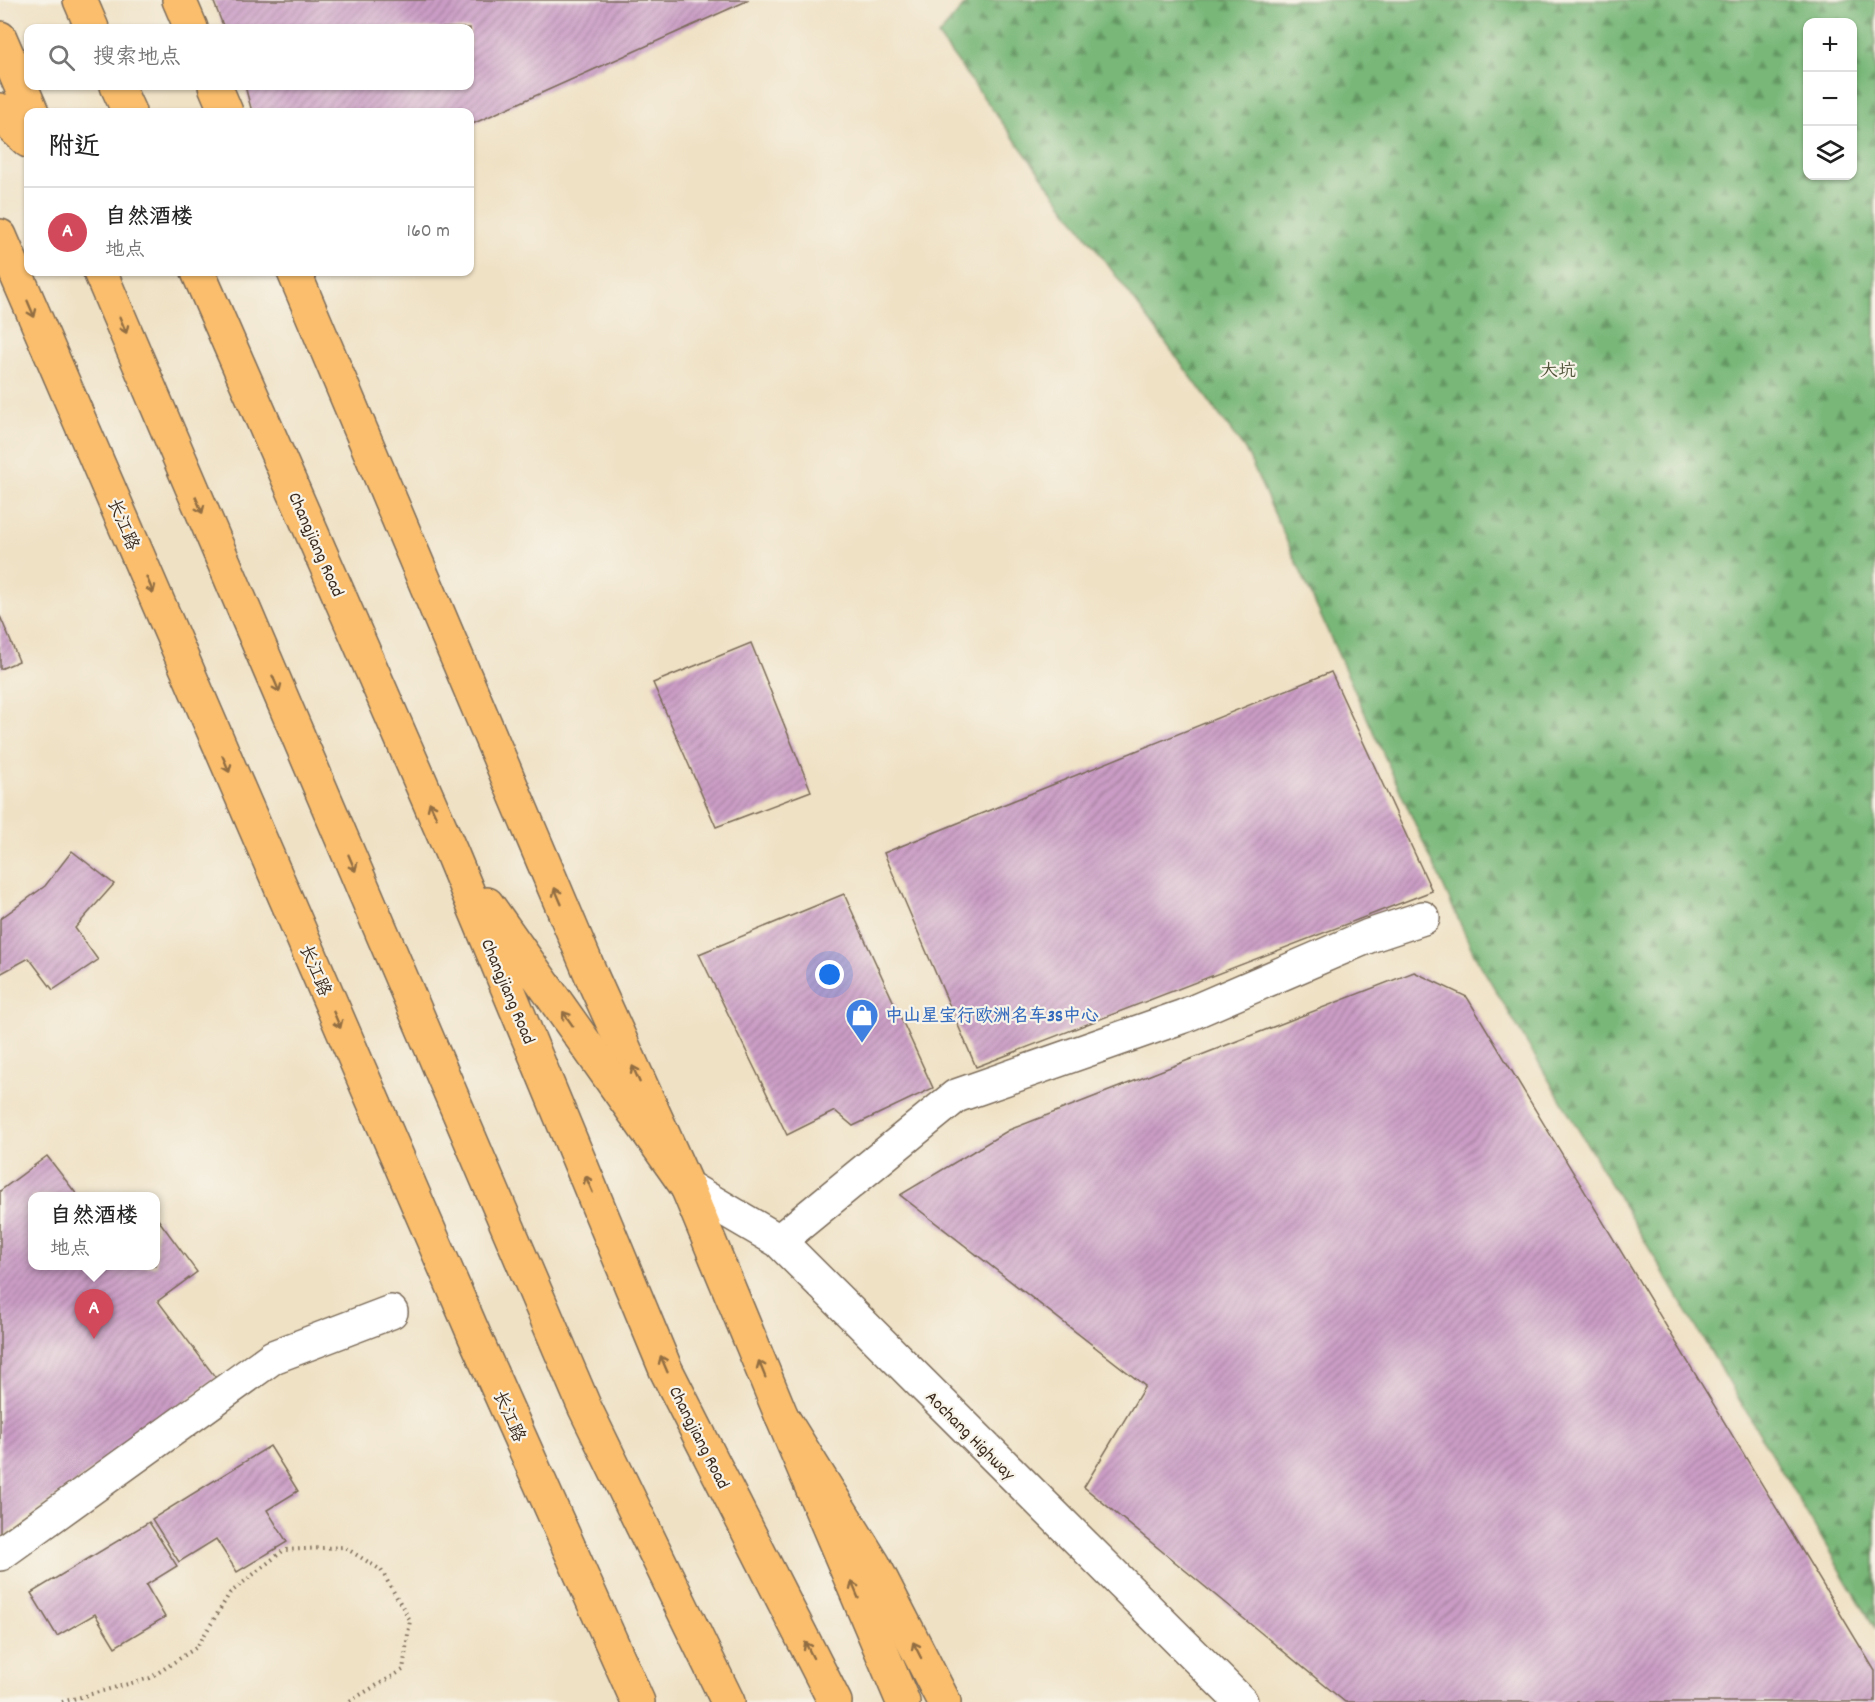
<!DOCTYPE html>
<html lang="zh">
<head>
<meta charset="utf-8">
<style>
	body { margin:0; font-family:Dekko,"LXGW WenKai TC",sans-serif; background:#f2f2f2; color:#222 }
	.controls { position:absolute; right:18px; top:18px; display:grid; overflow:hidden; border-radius:12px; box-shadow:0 2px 4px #0004 }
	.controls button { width:54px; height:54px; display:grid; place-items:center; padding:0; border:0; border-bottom:2px solid #e0e0e0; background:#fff; color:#222; font:30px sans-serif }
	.you { position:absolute; left:830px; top:975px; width:21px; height:21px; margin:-15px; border:4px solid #fff; border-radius:50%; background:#1a73e8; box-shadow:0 0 0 9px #1a73e833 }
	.badge { display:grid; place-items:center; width:39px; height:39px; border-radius:50%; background:#d1495b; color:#fff; font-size:20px; font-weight:700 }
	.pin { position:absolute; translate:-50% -50px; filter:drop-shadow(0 2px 3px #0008) }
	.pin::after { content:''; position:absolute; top:32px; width:21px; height:18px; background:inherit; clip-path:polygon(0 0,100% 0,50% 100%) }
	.popup { position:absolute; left:28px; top:1192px; width:132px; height:78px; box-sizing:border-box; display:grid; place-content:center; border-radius:12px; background:#fff; filter:drop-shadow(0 2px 4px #0005); font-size:20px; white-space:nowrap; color:#767676 }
	.popup b { font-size:22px; color:#222 }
	.popup::after { content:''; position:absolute; left:50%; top:100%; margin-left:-12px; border:12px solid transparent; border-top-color:#fff }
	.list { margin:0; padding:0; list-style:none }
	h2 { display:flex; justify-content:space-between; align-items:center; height:78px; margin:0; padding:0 24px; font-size:26px }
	h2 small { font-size:20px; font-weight:400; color:#767676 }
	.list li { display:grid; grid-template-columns:39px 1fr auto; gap:18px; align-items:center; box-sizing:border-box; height:90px; padding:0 24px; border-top:2px solid #e0e0e0 }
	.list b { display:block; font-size:22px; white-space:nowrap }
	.list p { margin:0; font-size:20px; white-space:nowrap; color:#767676 }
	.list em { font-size:20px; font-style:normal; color:#767676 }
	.icon { flex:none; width:33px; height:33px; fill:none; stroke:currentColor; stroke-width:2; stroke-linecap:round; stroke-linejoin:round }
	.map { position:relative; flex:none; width:1875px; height:1702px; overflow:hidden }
	.search { position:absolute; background:#fff; box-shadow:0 2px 4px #0004; left:24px; top:24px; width:450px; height:66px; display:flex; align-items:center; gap:15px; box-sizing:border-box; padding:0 21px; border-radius:12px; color:#767676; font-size:22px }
	.panel { position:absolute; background:#fff; box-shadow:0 2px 4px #0004; left:24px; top:108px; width:450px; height:168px; border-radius:12px }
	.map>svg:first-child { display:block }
	.forest { fill:url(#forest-firs); stroke:#5a704b; stroke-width:1.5; fill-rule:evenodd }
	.building { fill:url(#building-hatch) }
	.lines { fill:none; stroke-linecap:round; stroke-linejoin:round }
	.minor-casing { stroke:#7a6a58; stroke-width:36 }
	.major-casing { stroke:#7a6a58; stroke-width:36 }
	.highway-casing { stroke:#7a6a58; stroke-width:36 }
	.path { stroke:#7a6a58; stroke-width:4; stroke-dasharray:1.5 4.5; stroke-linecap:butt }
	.minor { stroke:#fff; stroke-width:33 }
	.major { stroke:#fabe6d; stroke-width:33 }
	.highway { stroke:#fabe6d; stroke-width:33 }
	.oneway { stroke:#916d42 }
	.labels { text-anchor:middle; stroke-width:4.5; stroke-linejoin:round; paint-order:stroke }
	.park-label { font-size:18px; fill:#52553a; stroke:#f7f3e8 }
	.street-label { font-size:18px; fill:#3b2a1e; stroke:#f7f3e8 }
	.shop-label { font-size:18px; font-weight:bold; fill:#366cbe; stroke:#f7f3e8; text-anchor:start }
</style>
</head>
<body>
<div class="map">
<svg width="1875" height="1702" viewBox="0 0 1875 1702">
	<defs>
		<pattern id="forest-firs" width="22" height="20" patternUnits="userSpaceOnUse" patternTransform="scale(1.5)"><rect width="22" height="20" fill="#78b778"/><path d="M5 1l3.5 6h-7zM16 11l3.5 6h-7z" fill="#649562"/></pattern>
		<pattern id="building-hatch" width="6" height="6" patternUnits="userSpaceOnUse" patternTransform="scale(1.5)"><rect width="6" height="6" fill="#cb9dc6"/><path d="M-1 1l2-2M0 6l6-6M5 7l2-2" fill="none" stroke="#a680a0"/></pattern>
	</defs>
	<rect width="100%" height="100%" fill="#f7f3e8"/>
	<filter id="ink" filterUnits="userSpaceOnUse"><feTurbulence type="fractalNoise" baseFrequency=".0167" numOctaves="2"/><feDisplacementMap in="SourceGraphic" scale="12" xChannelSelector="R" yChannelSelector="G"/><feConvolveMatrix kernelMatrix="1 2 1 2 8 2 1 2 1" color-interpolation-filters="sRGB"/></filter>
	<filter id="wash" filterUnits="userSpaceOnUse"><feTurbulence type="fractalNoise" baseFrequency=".008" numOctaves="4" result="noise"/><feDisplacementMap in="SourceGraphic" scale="24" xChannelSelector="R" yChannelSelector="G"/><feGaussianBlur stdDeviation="1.35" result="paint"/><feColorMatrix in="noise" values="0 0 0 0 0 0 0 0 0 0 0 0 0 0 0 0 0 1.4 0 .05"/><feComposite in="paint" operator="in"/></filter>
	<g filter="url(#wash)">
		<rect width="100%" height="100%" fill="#efe1c4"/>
		<path class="forest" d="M969,0H1875V1628L1474,954L1246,451L938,36ZM1808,22H1852V176H1808Z"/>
		<g id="blocks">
			<path class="building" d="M213,0H749L470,125V112H252L245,86H470V28H224Z
				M0,616L19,661L0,669Z
				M751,643L811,791L716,827L653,683Z
				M1331,672L1432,891L976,1067L884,853Z
				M72,851L114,884L75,928L98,960L53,990L29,958L0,974V919L45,886Z
				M844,894L933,1088L853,1126L835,1111L787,1135L699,954Z
				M1414,972L1467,997L1875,1671V1702H1345L1084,1487L1145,1386L900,1195L1009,1130Z
				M47,1156L78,1196H32V1266H156L157,1218L197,1272L158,1301L216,1378L0,1538V1191Z
				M270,1446L298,1491L267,1510L287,1542L237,1572L216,1539L179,1562L152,1519Z
				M149,1522L177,1566L146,1585L165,1617L115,1647L95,1614L57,1636L31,1593Z"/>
		</g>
	</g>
	<g filter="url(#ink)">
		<use href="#blocks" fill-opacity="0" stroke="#7a6a58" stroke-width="1.5"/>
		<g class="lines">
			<g class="minor-casing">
				<path id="minor" d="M687,1187L779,1241L1241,1702
					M779,1241L956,1096L1184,1016L1369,936L1423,918
					M0,1554L273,1357L391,1312"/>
			</g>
			<g class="major-casing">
				<path id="major" d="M179,0L191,28
					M215,86L226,112
					M0,236L475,1337L638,1702
					M294,272L592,977L687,1187L782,1417L874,1565L944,1702"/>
			</g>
			<g class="highway-casing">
				<path id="highway" d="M80,0L92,28
					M0,38L32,112
					M117,86L129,112
					M0,110L6,121L28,141
					M100,272L585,1408L728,1702
					M198,272L452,854L666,1370L835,1702
					M487,904L687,1187
					M782,1417L903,1702"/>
			</g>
			<path class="path" d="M62,1702L150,1678L197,1647L230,1593L284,1550L344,1547L381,1570L410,1620L403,1670L348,1702"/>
			<use href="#minor" class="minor"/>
			<use href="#major" class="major"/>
			<use href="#highway" class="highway"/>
		</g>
		<defs><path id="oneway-shaft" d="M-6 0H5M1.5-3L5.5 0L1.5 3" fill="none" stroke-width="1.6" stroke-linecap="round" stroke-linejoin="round" transform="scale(1.5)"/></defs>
		<g class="oneway">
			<use href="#oneway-shaft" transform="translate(31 309) rotate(67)"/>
			<use href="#oneway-shaft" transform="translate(123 325) rotate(67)"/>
			<use href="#oneway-shaft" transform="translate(199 505) rotate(67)"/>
			<use href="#oneway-shaft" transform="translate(150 585) rotate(67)"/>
			<use href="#oneway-shaft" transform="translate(276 684) rotate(67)"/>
			<use href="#oneway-shaft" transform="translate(226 764) rotate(67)"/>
			<use href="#oneway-shaft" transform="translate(433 810) rotate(-114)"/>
			<use href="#oneway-shaft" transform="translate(352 863) rotate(67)"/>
			<use href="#oneway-shaft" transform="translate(558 896) rotate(-113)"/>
			<use href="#oneway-shaft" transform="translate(568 1019) rotate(-125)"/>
			<use href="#oneway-shaft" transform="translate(337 1020) rotate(67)"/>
			<use href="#oneway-shaft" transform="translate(636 1074) rotate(-114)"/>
			<use href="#oneway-shaft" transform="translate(589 1184) rotate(-113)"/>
			<use href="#oneway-shaft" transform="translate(664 1364) rotate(-113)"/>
			<use href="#oneway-shaft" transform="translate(762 1369) rotate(-112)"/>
			<use href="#oneway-shaft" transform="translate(855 1590) rotate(-113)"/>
			<use href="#oneway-shaft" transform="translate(809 1650) rotate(-117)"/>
			<use href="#oneway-shaft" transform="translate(917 1650) rotate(-117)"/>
		</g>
	</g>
	<defs>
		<g id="shop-pin" transform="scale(1.725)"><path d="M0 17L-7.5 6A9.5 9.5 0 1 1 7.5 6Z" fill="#3f7fe0" stroke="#f7f3e8"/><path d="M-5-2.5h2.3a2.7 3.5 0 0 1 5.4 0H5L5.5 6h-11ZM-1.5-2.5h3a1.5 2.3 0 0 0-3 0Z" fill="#fff"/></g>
	</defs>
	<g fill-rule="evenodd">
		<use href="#shop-pin" x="862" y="1015"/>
	</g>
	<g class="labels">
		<g class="park-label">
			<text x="1558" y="376">大坑</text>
		</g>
		<g class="street-label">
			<text transform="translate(124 524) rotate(67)" y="6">长江路</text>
			<text transform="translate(317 544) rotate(66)" y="6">Changjiang Road</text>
			<text transform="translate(316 970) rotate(67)" y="6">长江路</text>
			<text transform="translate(509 991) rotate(67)" y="6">Changjiang Road</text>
			<text transform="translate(510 1416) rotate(66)" y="6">长江路</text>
			<text transform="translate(971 1435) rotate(45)" y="6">Aochang Highway</text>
			<text transform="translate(700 1437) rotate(63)" y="6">Changjiang Road</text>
		</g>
		<g class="shop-label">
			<text x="885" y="1021">中山星宝行欧洲名车3S中心</text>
		</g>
	</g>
</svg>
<div class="controls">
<button>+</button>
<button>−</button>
<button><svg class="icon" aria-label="layers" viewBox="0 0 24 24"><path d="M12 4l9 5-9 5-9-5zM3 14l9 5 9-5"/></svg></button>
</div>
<div class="you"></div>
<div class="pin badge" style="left:94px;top:1339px">A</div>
<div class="popup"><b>自然酒楼</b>地点</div>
<div class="search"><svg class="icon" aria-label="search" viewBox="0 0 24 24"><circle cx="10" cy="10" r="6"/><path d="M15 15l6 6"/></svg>搜索地点</div>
<section class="panel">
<h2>附近<small></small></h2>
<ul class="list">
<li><span class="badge">A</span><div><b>自然酒楼</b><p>地点</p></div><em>160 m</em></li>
</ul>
</section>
</div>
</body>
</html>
